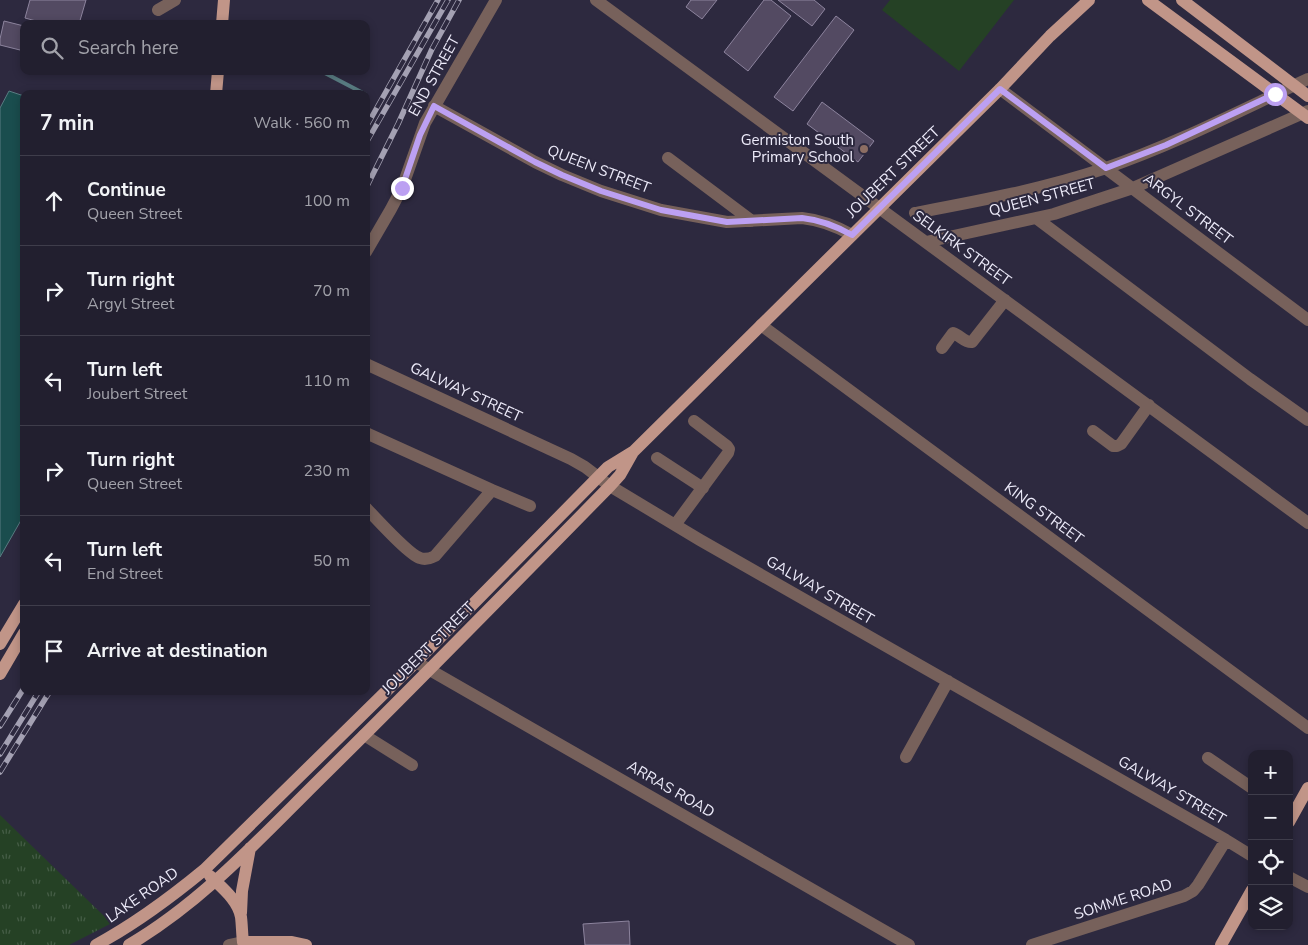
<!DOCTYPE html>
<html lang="en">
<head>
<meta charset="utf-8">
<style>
	body { margin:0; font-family:"Nunito Sans",sans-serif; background:#2a2737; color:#f1f3f6 }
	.controls { position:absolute; right:15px; bottom:15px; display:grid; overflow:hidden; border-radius:10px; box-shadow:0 2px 8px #0003 }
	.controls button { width:45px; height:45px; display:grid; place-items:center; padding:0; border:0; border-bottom:1px solid #3f3d4b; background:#221f2f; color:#f1f3f6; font:25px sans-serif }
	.stop { position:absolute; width:15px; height:15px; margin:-11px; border:4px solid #bca0f2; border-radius:50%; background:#fff }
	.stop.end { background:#bca0f2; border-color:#fff; box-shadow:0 1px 5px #0008 }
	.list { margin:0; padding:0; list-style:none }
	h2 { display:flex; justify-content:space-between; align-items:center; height:65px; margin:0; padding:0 20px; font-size:21px }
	h2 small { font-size:16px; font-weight:400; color:#a2a2aa }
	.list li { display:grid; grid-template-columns:32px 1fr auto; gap:15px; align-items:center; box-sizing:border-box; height:90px; padding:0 20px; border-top:1px solid #3f3d4b }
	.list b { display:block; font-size:19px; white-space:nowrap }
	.list p { margin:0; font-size:16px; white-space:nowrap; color:#a2a2aa }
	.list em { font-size:16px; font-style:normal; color:#a2a2aa }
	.icon { flex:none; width:28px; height:28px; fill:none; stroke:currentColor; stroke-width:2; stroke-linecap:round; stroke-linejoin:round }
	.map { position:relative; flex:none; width:1308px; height:945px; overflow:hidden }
	.search { position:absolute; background:#221f2f; box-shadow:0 2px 8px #0003; left:20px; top:20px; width:350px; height:55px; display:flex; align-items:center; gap:12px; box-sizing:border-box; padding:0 18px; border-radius:10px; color:#a2a2aa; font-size:19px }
	.panel { position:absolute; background:#221f2f; box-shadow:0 2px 8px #0003; left:20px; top:90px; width:350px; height:605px; border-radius:10px }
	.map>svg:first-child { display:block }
	.grass { fill:url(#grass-tufts) }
	.pitch { fill:#254125 }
	.water { fill:#1a4d4e; stroke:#597c82 }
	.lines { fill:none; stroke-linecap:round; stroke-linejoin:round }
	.stream { stroke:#597c82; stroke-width:4 }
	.building { fill:#534a62; stroke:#8d849e }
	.minor { stroke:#77615b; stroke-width:12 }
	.major { stroke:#c19588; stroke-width:12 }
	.rail-casing { stroke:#a4a1b3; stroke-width:5.5 }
	.rail { stroke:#2d293f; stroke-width:4; stroke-dasharray:11; stroke-linecap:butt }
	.route { stroke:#bca0f2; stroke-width:6 }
	.education-dot { fill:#8d6e63; stroke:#2d293f; stroke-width:2 }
	.labels { text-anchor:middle; stroke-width:4; stroke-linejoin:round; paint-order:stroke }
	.street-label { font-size:15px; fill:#edebfa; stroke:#2d293f }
	.poi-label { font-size:15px; fill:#edebfa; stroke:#2d293f; text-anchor:end }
</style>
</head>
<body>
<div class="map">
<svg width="1308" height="945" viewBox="0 0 1308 945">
	<defs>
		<pattern id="grass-tufts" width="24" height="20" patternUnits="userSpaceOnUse" patternTransform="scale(1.25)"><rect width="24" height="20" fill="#254125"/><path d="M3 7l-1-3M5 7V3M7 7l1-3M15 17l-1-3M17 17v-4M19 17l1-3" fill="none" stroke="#455d46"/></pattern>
	</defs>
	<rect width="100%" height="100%" fill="#2d293f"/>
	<path class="grass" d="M0,815L104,916L110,924L69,945H0Z"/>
	<path class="pitch" d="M890,0H1014L959,71L882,10Z"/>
	<path class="water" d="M9,91L24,96V515L0,557V108Z"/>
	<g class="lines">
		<path class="stream" d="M321,71L365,94"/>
	</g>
	<path class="building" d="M30,0H86L79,24H47L25,18Z
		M691,0H717L702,19L686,7Z
		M764,0H771L791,16L748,71L724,52Z
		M778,0H814L825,9L812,26Z
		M836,16L854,30L793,111L774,97Z
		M4,21L24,26V51L0,45V39Z
		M822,102L874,141L858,162L807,124Z
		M629,921L630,945H585L583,924Z"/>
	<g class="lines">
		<path class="minor" d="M596,0L1308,523
			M158,10L175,0
			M1000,89L1308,320
			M434,106L535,162L562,175L601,191L661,210L727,222L802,218C821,220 836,226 852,235
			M668,158L752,221
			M915,213C979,201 1044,189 1106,168C1176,144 1241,110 1308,79
			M1036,218L1250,379L1308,420
			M926,242L1054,214L1133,188L1308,111
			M366,252L391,209L402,188L425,123L496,0
			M761,325L1308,728
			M942,348L953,333C960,335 965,343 972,342L1005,300
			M366,364L571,459L585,467L610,486L700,540L1226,840L1252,856
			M1093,431L1113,446H1117L1121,444L1149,405
			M366,433L492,490L530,506
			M657,458L703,488
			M366,508C377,519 408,554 420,558C425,560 431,558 435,556L492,490
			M675,525L728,453L729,449L727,446L694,421
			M416,662L909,945
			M364,735L412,765
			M906,757L948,681
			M1208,758L1252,788
			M1289,877L1308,887
			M229,945L243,942
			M1032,945L1184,896L1193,891L1198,885L1226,840"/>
		<path class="major" d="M1148,0L1308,118
			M1182,0L1308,96
			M222,24L224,0
			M216,94L218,71
			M0,644L24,604
			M0,674L24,633
			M1289,822L1308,788
			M210,876C222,888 238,900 241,917C242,925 242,934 243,942H292L306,945
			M241,913L242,891L250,848
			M96,945C135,924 170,898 204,870L416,662L608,467L634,451L1000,89L1050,36L1089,0
			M129,945C204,901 263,835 325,774C421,679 515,583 610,486L620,475L633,452
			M1221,945L1252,890"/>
		<g class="rail-casing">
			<path id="rail" d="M366,127L438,0
				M366,143L448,0
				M366,188L398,124L432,49L459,0
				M0,726L24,688
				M0,754L39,691
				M0,772L50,691"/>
		</g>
		<use href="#rail" class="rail"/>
	</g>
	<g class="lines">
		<path class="route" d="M402,188L420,135L434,106L535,162L562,175L601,191L661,210L727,222L802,218C821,220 836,226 852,235L1000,89L1106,168L1166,145L1275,94"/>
	</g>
	<circle class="education-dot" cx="864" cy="149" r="5"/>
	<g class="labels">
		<g class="street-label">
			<text transform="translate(434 76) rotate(-61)" y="5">END STREET</text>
			<text transform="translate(599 169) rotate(21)" y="5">QUEEN STREET</text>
			<text transform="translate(893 172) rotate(-44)" y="5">JOUBERT STREET</text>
			<text transform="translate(1042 197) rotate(-15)" y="5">QUEEN STREET</text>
			<text transform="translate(1188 209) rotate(37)" y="5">ARGYL STREET</text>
			<text transform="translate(962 248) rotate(36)" y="5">SELKIRK STREET</text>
			<text transform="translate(466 392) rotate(25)" y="5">GALWAY STREET</text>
			<text transform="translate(1044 513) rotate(36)" y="5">KING STREET</text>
			<text transform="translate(820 590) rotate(30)" y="5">GALWAY STREET</text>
			<text transform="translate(428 648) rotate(-45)" y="5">JOUBERT STREET</text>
			<text transform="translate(671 789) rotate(30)" y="5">ARRAS ROAD</text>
			<text transform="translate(1172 790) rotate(30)" y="5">GALWAY STREET</text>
			<text transform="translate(142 895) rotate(-35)" y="5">LAKE ROAD</text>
			<text transform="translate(1123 899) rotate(-18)" y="5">SOMME ROAD</text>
		</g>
		<g class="poi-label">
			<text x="854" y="145">Germiston South<tspan x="854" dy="17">Primary School</tspan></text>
		</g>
	</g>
</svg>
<div class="controls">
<button>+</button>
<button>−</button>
<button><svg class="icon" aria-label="locate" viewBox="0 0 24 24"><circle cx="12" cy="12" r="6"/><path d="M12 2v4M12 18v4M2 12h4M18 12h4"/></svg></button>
<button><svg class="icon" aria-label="layers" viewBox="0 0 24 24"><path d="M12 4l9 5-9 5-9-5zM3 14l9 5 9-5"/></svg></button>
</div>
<div class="stop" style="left:1275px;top:94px"></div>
<div class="stop end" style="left:402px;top:188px"></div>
<div class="search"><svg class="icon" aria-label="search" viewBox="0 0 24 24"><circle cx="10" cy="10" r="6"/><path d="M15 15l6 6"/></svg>Search here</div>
<section class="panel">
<h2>7 min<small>Walk · 560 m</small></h2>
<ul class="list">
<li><svg class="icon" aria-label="ahead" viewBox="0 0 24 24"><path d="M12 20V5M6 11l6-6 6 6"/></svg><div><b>Continue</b><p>Queen Street</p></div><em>100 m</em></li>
<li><svg class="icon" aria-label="right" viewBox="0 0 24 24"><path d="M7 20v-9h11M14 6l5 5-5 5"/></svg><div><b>Turn right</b><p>Argyl Street</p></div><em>70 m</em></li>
<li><svg class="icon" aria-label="left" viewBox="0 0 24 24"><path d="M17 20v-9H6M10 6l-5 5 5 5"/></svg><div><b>Turn left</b><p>Joubert Street</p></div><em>110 m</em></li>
<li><svg class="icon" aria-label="right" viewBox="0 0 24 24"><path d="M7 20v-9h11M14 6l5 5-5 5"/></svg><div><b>Turn right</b><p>Queen Street</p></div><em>230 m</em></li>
<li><svg class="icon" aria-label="left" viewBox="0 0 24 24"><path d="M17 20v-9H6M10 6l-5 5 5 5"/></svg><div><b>Turn left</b><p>End Street</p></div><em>50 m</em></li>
<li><svg class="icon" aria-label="arrive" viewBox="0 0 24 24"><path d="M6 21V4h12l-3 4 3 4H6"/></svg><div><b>Arrive at destination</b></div></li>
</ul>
</section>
</div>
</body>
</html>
